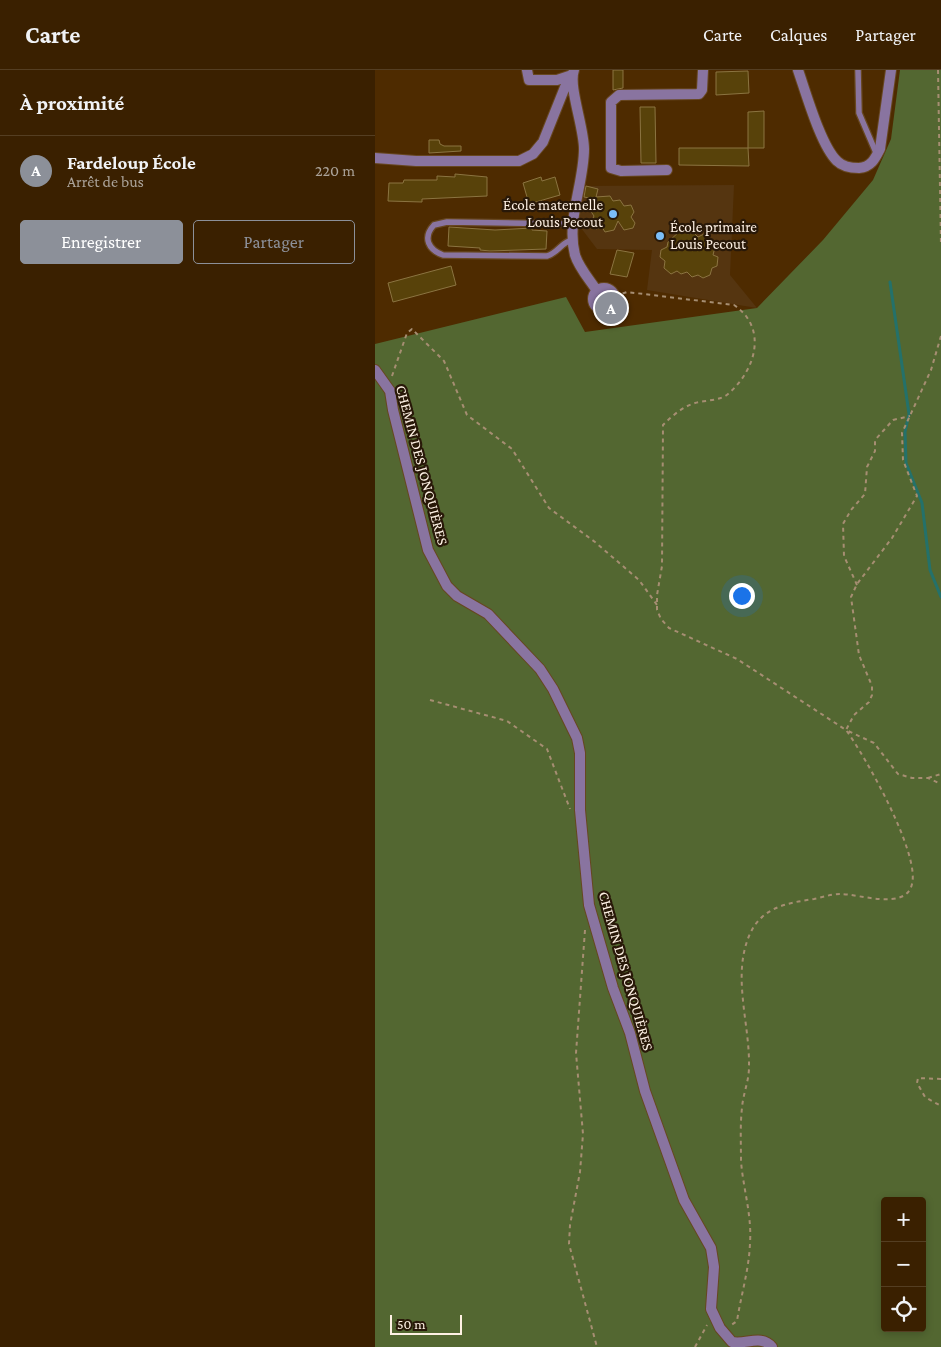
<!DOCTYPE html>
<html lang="fr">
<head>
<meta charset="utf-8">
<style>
	body { margin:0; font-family:"Crimson Pro",serif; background:#452d0f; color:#f1f3f6 }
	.controls { position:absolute; right:15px; bottom:15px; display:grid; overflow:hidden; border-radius:5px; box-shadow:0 2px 8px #0003 }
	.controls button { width:45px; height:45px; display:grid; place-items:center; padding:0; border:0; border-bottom:1px solid #543e22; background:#3a2000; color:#f1f3f6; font:25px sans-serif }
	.scale { position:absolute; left:15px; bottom:12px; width:72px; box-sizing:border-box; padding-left:5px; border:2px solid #fef1e4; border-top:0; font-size:14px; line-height:18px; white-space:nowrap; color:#fef1e4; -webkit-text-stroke:4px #281808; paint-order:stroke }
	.you { position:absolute; left:366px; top:525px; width:18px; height:18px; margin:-12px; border:4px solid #fff; border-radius:50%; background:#1a73e8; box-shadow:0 0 0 8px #1a73e833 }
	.badge { display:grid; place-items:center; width:32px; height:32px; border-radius:50%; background:#8c9099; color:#fff; font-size:16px; font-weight:700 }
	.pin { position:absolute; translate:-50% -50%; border:2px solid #fff; box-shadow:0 1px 5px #0006 }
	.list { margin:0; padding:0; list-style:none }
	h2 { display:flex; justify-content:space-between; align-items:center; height:65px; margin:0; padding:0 20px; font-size:21px }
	h2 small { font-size:16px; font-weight:400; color:#aba399 }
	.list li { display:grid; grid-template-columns:32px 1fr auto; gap:15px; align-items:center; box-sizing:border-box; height:70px; padding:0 20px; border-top:1px solid #543e22 }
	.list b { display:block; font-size:19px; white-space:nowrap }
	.list p { margin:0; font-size:16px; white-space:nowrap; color:#aba399 }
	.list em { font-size:16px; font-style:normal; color:#aba399 }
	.actions { display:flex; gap:10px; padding:15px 20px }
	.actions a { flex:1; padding:11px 0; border:1px solid #8c9099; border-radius:5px; text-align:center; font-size:18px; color:#8c9099 }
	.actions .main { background:#8c9099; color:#fff }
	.icon { flex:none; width:28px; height:28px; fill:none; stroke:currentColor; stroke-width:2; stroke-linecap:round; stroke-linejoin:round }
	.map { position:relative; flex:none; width:566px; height:1277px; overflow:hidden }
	header { display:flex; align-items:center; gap:30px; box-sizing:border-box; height:70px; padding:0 25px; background:#3a2000; border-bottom:1px solid #543e22 }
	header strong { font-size:24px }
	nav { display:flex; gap:28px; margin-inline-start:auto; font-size:18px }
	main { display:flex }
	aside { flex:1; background:#3a2000 }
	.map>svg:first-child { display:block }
	.built { fill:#553510 }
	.green { fill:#536731; fill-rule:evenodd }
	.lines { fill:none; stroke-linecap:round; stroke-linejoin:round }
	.stream { stroke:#24716a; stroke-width:3 }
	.building { fill:#58420a; stroke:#8b7441 }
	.lane-casing { stroke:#674720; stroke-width:8 }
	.street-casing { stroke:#674720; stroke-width:12 }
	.path { stroke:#a68e72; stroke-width:2; stroke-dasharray:4 4; stroke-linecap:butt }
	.lane { stroke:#8974a0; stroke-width:5.5 }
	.street { stroke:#8974a0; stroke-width:10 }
	.poi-dot { fill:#7bbef8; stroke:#281808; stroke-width:2 }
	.labels { text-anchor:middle; stroke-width:4.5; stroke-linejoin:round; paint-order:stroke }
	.poi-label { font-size:15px; fill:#fef1e4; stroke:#281808; text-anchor:end }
	.street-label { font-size:15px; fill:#fef1e4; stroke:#281808 }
</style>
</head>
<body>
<header>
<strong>Carte</strong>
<nav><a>Carte</a><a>Calques</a><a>Partager</a></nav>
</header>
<main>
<aside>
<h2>À proximité<small></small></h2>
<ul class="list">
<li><span class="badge">A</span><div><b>Fardeloup École</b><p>Arrêt de bus</p></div><em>220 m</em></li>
</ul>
<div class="actions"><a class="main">Enregistrer</a><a>Partager</a></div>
</aside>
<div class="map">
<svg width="566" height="1277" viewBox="0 0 566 1277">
	<rect width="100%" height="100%" fill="#4e2b00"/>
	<path class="built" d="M359,115L355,205L382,238L272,220L277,180L222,179L203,154L209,116Z"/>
	<path class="green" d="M525,0H566V1277H0V274L191,227L210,262L382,238L448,170L498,110L516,69ZM510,1131H547V1258H510Z"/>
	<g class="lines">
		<path class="stream" d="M515,212L534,344L530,362L531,393L547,433L555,500L566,527"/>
	</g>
	<path class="building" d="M238,0H248V18L238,20Z
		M373,1L374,23L341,25V2Z
		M265,37H280L281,93H266Z
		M389,41V78H373V42Z
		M54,70H64L65,74L69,76H86V81L54,83Z
		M304,78H373L374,96L304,95Z
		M80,104L112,107V126L47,129V132L13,131L14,113H28L29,110H62V106L80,107Z
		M166,107L167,111L180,107L185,125L154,134L148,113Z
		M211,116L223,119L221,127L235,126L238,131L245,130L249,136L256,135L259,142L256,147L260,153L258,158L249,160L243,151L239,160L230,162L227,157L221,159L216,152L219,146L215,140L220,129L209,127Z
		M74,157L120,160L157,158V160L172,161L171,179L115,181L105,180V178L73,176Z
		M306,160L313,164L318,162L323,167L329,164L335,168L334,173L340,177L338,185L343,187L342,196L337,198L335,205L328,208L323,205L317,207L312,202L306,204L302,201L296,204L289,198L290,191L285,187L286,180L292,177L293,172Z
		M242,180L259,183L252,207L235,204Z
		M76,196L81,215L18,232L13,213Z"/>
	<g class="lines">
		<g class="lane-casing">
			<path id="lane" d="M483,0L484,43L502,85
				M198,170C187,171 183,183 172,186L68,185C54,180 47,168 59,155L72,152L199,154"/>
		</g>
		<g class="street-casing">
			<path id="street" d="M152,0L154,10H182L197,5
				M199,0C193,16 209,57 209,79C209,113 191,151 200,185C204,198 215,210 222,221
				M423,0C431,23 446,76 462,91C468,97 476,98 484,98C496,97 500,89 505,79L516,0
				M0,88L41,91H144L158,84L168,72L190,17L197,11
				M292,100L246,101L236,98V32L244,25L324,24L327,20L328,0
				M218 229a11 11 0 1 1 22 0a11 11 0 1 1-22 0Z
				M0,300L15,321L18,340L53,480L72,516L82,526L113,544L165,599L178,619L202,668L205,683V740L214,835L238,918L255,963L270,1021L309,1130L336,1178L339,1197L336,1239L345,1258L357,1272C371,1275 386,1264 397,1277"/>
		</g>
		<path class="path" d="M563,0L566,176
			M240,226L252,222L359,235C393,258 381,300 353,324C345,331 330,330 320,333C307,337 297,346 288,355L287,496L282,525V540L286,549L294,558L362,589L471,660C490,686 545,783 537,814C531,841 485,824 465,824C457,824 448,827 439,829C412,833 386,837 374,866C357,907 375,954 374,997C374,1011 368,1024 367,1038C365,1055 366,1074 366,1091C368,1118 377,1145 375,1173C374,1200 366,1225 362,1251L355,1256
			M566,266L556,300L527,363L528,390L542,426L517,468L482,514L476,527L484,585L497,616V625L494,632L479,645L471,660L499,673L523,704L537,708H553L566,714
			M17,306L32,263L37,259L69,291L92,345L137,379L174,438L220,472L264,510L282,535
			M482,515L469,486L468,454L476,440L490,424L492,397L500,381V370L518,350L535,346
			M55,630L132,651L172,679L195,739
			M553,708L566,704
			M210,860L201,983L208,1064L205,1102L195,1155L194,1174L222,1277
			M566,1009L543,1008L542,1013L550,1027L566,1036
			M320,1277L332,1255"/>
		<use href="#lane" class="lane"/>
		<use href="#street" class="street"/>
	</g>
	<g class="poi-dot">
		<circle cx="238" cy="144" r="5"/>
		<circle cx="285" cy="166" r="5"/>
	</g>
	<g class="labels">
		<g class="poi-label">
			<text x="228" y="140">École maternelle<tspan x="228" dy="17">Louis Pecout</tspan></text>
			<text x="295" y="162" text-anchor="start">École primaire<tspan x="295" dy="17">Louis Pecout</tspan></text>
		</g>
		<g class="street-label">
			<text transform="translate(47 395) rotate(75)" y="5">CHEMIN DES JONQUIÈRES</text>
			<text transform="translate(251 901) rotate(74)" y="5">CHEMIN DES JONQUIÈRES</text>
		</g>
	</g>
</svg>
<div class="controls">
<button>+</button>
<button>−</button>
<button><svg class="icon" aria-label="locate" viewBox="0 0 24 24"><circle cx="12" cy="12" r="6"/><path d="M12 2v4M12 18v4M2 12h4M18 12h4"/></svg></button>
</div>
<div class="scale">50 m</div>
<div class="you"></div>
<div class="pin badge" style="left:236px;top:238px">A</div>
</div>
</main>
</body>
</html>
